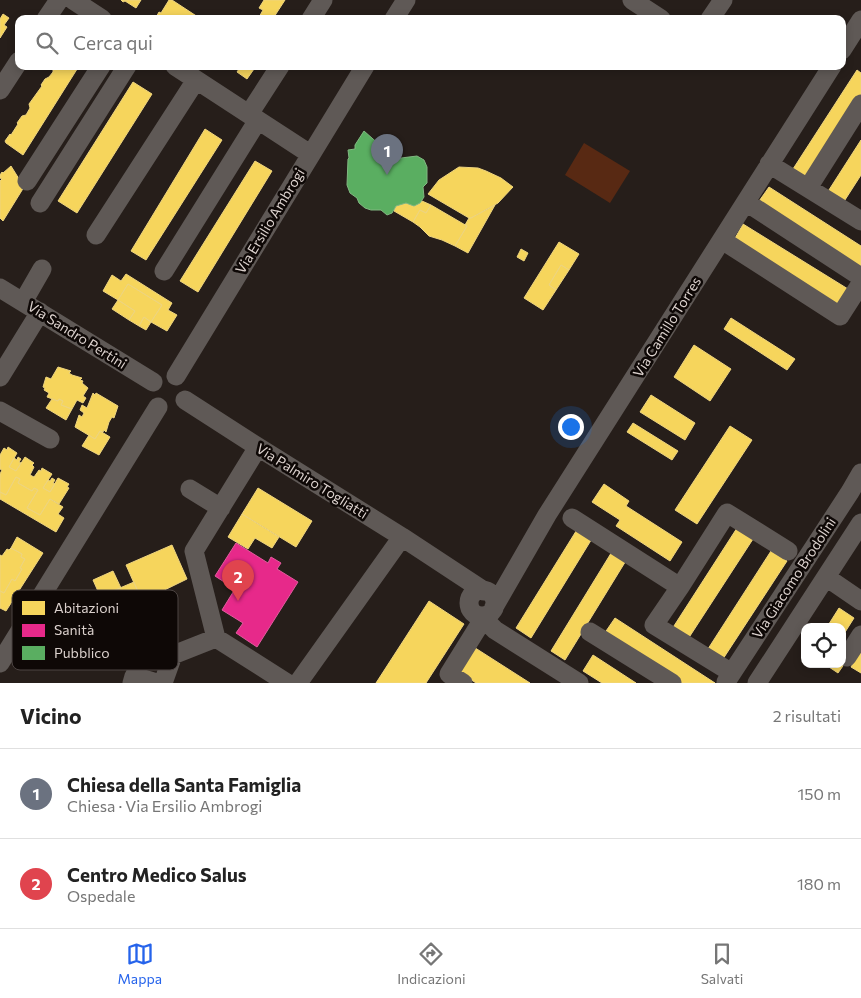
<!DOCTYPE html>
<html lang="it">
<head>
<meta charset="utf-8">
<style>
	body { margin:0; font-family:Commissioner,sans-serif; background:#f2f2f2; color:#222 }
	.controls { position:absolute; right:15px; bottom:15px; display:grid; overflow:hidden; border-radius:10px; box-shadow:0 2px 8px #0003 }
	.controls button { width:45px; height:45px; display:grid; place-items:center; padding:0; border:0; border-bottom:1px solid #e0e0e0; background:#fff; color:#222; font:25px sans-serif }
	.you { position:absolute; left:570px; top:426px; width:18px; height:18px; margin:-12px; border:4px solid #fff; border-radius:50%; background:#1a73e8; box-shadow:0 0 0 8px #1a73e833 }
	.badge { display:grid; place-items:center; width:32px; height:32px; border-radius:50%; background:#2563eb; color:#fff; font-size:16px; font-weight:700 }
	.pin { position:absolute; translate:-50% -41px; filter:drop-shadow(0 1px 2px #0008) }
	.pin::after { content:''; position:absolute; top:26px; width:18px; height:15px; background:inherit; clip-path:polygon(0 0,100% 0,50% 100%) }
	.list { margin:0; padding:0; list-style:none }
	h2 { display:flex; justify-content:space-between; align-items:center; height:65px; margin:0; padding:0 20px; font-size:21px }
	h2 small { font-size:16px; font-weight:400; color:#767676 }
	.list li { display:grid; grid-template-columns:32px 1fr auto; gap:15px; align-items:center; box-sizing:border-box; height:90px; padding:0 20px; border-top:1px solid #e0e0e0 }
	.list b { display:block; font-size:19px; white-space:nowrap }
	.list p { margin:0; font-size:16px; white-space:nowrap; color:#767676 }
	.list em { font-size:16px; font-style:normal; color:#767676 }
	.icon { flex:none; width:28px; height:28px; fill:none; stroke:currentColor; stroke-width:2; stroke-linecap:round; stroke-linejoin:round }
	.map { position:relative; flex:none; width:861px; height:683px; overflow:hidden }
	.search { position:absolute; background:#fff; box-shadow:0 2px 8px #0003; left:15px; right:15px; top:15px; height:55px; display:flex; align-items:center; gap:12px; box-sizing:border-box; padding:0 18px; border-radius:10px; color:#767676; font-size:19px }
	.sheet { height:245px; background:#fff }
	nav { display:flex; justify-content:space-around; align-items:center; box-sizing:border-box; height:70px; border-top:1px solid #e0e0e0; background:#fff; font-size:14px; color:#767676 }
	nav a { display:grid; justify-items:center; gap:2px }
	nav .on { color:#2563eb }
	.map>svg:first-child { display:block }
	.green { fill:#582913 }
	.homes { fill:#f6d55c; stroke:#eed47e }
	.health { fill:#e7298a; stroke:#e35b9e }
	.public { fill:#5aae61; stroke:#81b881 }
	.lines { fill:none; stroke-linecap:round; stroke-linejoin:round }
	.minor { stroke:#5f5956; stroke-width:19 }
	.labels { text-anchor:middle; stroke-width:5; stroke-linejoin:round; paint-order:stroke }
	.street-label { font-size:14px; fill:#dbd1cd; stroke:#0e0806 }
	.key { fill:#0e0806; stroke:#4c4442; stroke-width:1 }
	.key-label { font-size:14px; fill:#dbd1cd }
</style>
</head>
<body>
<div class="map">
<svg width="861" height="683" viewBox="0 0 861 683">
	<rect width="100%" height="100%" fill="#261e1a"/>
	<path class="green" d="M584,143L630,171L610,203L565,175Z"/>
	<path class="homes" d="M121,0H141L136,8L125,1L123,2Z
		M169,0H172L201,19H155L159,12L161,13Z
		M264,0H285L274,17L276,19H258L263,10L259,8Z
		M3,14L9,18L4,25L7,27L0,38V19Z
		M53,66H79L23,155L6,143L5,141L10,134L11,135L18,124L17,123L22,116L26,115L30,108L29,104L42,86L41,85L45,79L49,77L53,72Z
		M235,66H253L252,68L254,69L247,79L237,72L239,69Z
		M857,70L861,73V97L808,179L793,169Z
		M133,82L152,94L77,213L58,201Z
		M205,129L222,140L146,260L131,251Z
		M861,140V175L843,203L827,193Z
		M255,161L272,171L198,292L180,281Z
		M11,166L24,187L3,221L0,218V181L2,179L0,178V175L2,172L3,173Z
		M459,167L478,168L486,171L501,178L513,187L498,203L471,218H469L428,194L439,180Z
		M769,187L861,246V269L757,204Z
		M422,201L431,205L426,213L420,210L413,222L394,211L396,206L406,203L414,206L420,203Z
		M431,205L467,226L455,246L442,240L429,236L420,227L413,222L420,210L426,213Z
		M495,205L468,253L455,246L467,226L465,225L469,218H471Z
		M743,224L848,289L839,305L734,240Z
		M559,242L579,254L569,270L561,265L549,285L556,290L543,310L524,298Z
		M521,249L528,253L524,261L517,257Z
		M561,265L569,270L556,290L549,285Z
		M126,274L172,303L168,310L177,315L167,331L151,322L162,305L128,284L118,300L103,291L112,275L121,281Z
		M128,284L162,305L151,322L144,317L139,326L129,320L135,311L118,300Z
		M118,300L135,311L129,320L112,309Z
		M144,317L151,322L146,330L139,326Z
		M731,318L795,359L787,370L724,329Z
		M694,345L731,369L710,401L674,377Z
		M58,367L71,371L69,373L72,375L82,378L80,380L83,381L82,383L88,388L83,396L86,398L83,403L77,400L72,409L61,405L63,401L59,399L58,401L47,397L49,393L44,390L45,388L43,387L46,377L51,379Z
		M93,393L95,395L96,393L118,406L114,418L112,417L109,422L106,432L104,430L103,432L100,431L95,439L75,427L79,415L82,417L84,413L80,410L82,405L87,408Z
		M651,395L695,423L685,440L640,412Z
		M52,399L58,401L59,399L63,401L61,405L72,409L66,420L46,408Z
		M633,423L678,451L672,460L627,432Z
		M730,426L752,440L697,524L675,510Z
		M100,431L110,437L99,455L82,446L89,435L95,439Z
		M8,447L17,453L9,467L16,471L25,457L34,463L32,465L34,467L30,475L34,477L39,470L41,471L42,468L52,474L43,488L50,492L58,478L69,484L67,487L69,488L59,504L50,499L40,515L27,508L38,490L34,488L32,491L18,483L20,479L16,477L6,495L0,492V474L2,470L0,469V455L4,448L7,450Z
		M18,457L21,459L19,462L21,463L16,471L9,467L14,458L17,460Z
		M16,477L20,479L18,483L32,491L34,488L38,490L27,508L40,515L50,499L63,507L58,514L64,518L56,532L0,499V492L6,495Z
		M52,478L55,480L53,483L55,484L50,492L43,488L48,480L50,481Z
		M604,484L629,501L626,506L682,542L670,561L616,526L620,520L592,502Z
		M258,488L312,521L296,547L242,514Z
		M242,514L279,537L272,548L255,538L248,549L228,537Z
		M578,528L593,537L531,638L516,628Z
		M737,528L753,539L688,639L672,629Z
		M17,537L43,553L6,611L0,608V591L4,593L12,579L15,581L22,569L20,568L25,559L21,557L22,554L11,548Z
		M172,545L187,579L142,601L126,565Z
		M11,548L22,554L21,557L25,559L20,568L22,569L15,581L12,579L4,593L0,591V555L2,556L7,549L9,550Z
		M613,550L627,559L565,660L551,651Z
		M771,551L787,561L721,662L706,652Z
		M113,571L121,588L108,593L117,613L114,618L109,616L93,580Z
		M134,582L142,601L150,596L152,602L153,607V616L147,631L114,618L117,613L108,593Z
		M429,601L464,624L426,683H376Z
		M839,608L854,618L842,637V627H827Z
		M615,618L715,683H680L604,634Z
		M469,644L530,683H476L454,668Z
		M861,650V673L851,667Z
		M593,655L636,683H602L583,671Z
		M845,663L838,673L829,667L831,664H842Z"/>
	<path class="health" d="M236,543L268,563L271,557L281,563L277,569L298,582L257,647L236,633L243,623L222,610L235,589L215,576Z"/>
	<path class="public" d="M364,131L390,154L396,157L401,158L417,156L424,160L427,167V183L423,187L424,197L420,203L414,206L406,203L396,206L392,213L387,215L381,210H371L365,208L359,203L357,198L350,193L347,185L348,159L349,158L348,150L355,149V145Z"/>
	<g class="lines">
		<path class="minor" d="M73,0L102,19
			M632,0L661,19
			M46,19L59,0
			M311,19L323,0
			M394,19L406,0
			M710,19L723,0
			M842,50L861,20
			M175,66L310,154
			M0,90L19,61
			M249,114L280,66
			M769,164L861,221
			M27,181L101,66
			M808,188L861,104
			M746,202L861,277
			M40,203L127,66
			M96,235L196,80
			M722,240L840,316L861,283
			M164,271L258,120
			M0,288L153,382
			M23,302L42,269
			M176,376L365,66
			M0,377L40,312
			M185,400L258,447L402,537L484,591
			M0,411L50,439
			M258,447L194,551L216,638L287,683
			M190,489L221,508
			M572,518L680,587
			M826,577L861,601
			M469 603a13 13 0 1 1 26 0a13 13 0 1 1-26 0Z
			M494,607L547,515L832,66
			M485,616L487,622L495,630L579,683
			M590,632L672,683
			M847,657L861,635
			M0,663L158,407
			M732,673L654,625L680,587L727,513L788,551
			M726,682L850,492L861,473
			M132,683L134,676L157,683
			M163,683L173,655L216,638
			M298,683L402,537
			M463,683L449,674L485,616
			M757,683L861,523"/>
	</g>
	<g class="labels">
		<g class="street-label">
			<text transform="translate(270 221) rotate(-59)" y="5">Via Ersilio Ambrogi</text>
			<text transform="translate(667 327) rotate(-58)" y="5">Via Camillo Torres</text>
			<text transform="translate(77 335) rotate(32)" y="5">Via Sandro Pertini</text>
			<text transform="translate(312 481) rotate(32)" y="5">Via Palmiro Togliatti</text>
			<text transform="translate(794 578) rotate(-57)" y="5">Via Giacomo Brodolini</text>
		</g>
	</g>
	<rect x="12" y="590" width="166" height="80" rx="8" class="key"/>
	<rect x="22" y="601" width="23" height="14" fill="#f6d55c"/>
	<rect x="22" y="624" width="23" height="13" fill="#e7298a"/>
	<rect x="22" y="646" width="23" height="14" fill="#5aae61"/>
	<g class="key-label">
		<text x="54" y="613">Abitazioni</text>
		<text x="54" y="635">Sanità</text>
		<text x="54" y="658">Pubblico</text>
	</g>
</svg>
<div class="controls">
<button><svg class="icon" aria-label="locate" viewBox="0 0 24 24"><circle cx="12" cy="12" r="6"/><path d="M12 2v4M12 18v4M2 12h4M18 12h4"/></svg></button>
</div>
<div class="you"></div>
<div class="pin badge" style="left:387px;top:175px;background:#6b7280">1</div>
<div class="pin badge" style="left:238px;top:601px;background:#e0444e">2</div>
<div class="search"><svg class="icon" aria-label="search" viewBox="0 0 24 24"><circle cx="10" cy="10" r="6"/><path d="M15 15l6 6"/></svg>Cerca qui</div>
</div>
<section class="sheet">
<h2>Vicino<small>2 risultati</small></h2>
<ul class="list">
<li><span class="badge" style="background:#6b7280">1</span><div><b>Chiesa della Santa Famiglia</b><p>Chiesa · Via Ersilio Ambrogi</p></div><em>150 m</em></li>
<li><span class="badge" style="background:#e0444e">2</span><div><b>Centro Medico Salus</b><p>Ospedale</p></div><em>180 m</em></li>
</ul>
</section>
<nav>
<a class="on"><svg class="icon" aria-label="map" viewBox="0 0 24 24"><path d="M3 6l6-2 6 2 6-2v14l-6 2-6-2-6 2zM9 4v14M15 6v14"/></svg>Mappa</a>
<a><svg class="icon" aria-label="directions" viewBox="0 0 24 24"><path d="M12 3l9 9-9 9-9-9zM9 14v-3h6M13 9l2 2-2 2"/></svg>Indicazioni</a>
<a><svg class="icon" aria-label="saved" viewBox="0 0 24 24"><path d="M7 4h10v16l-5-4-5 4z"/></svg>Salvati</a>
</nav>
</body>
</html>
